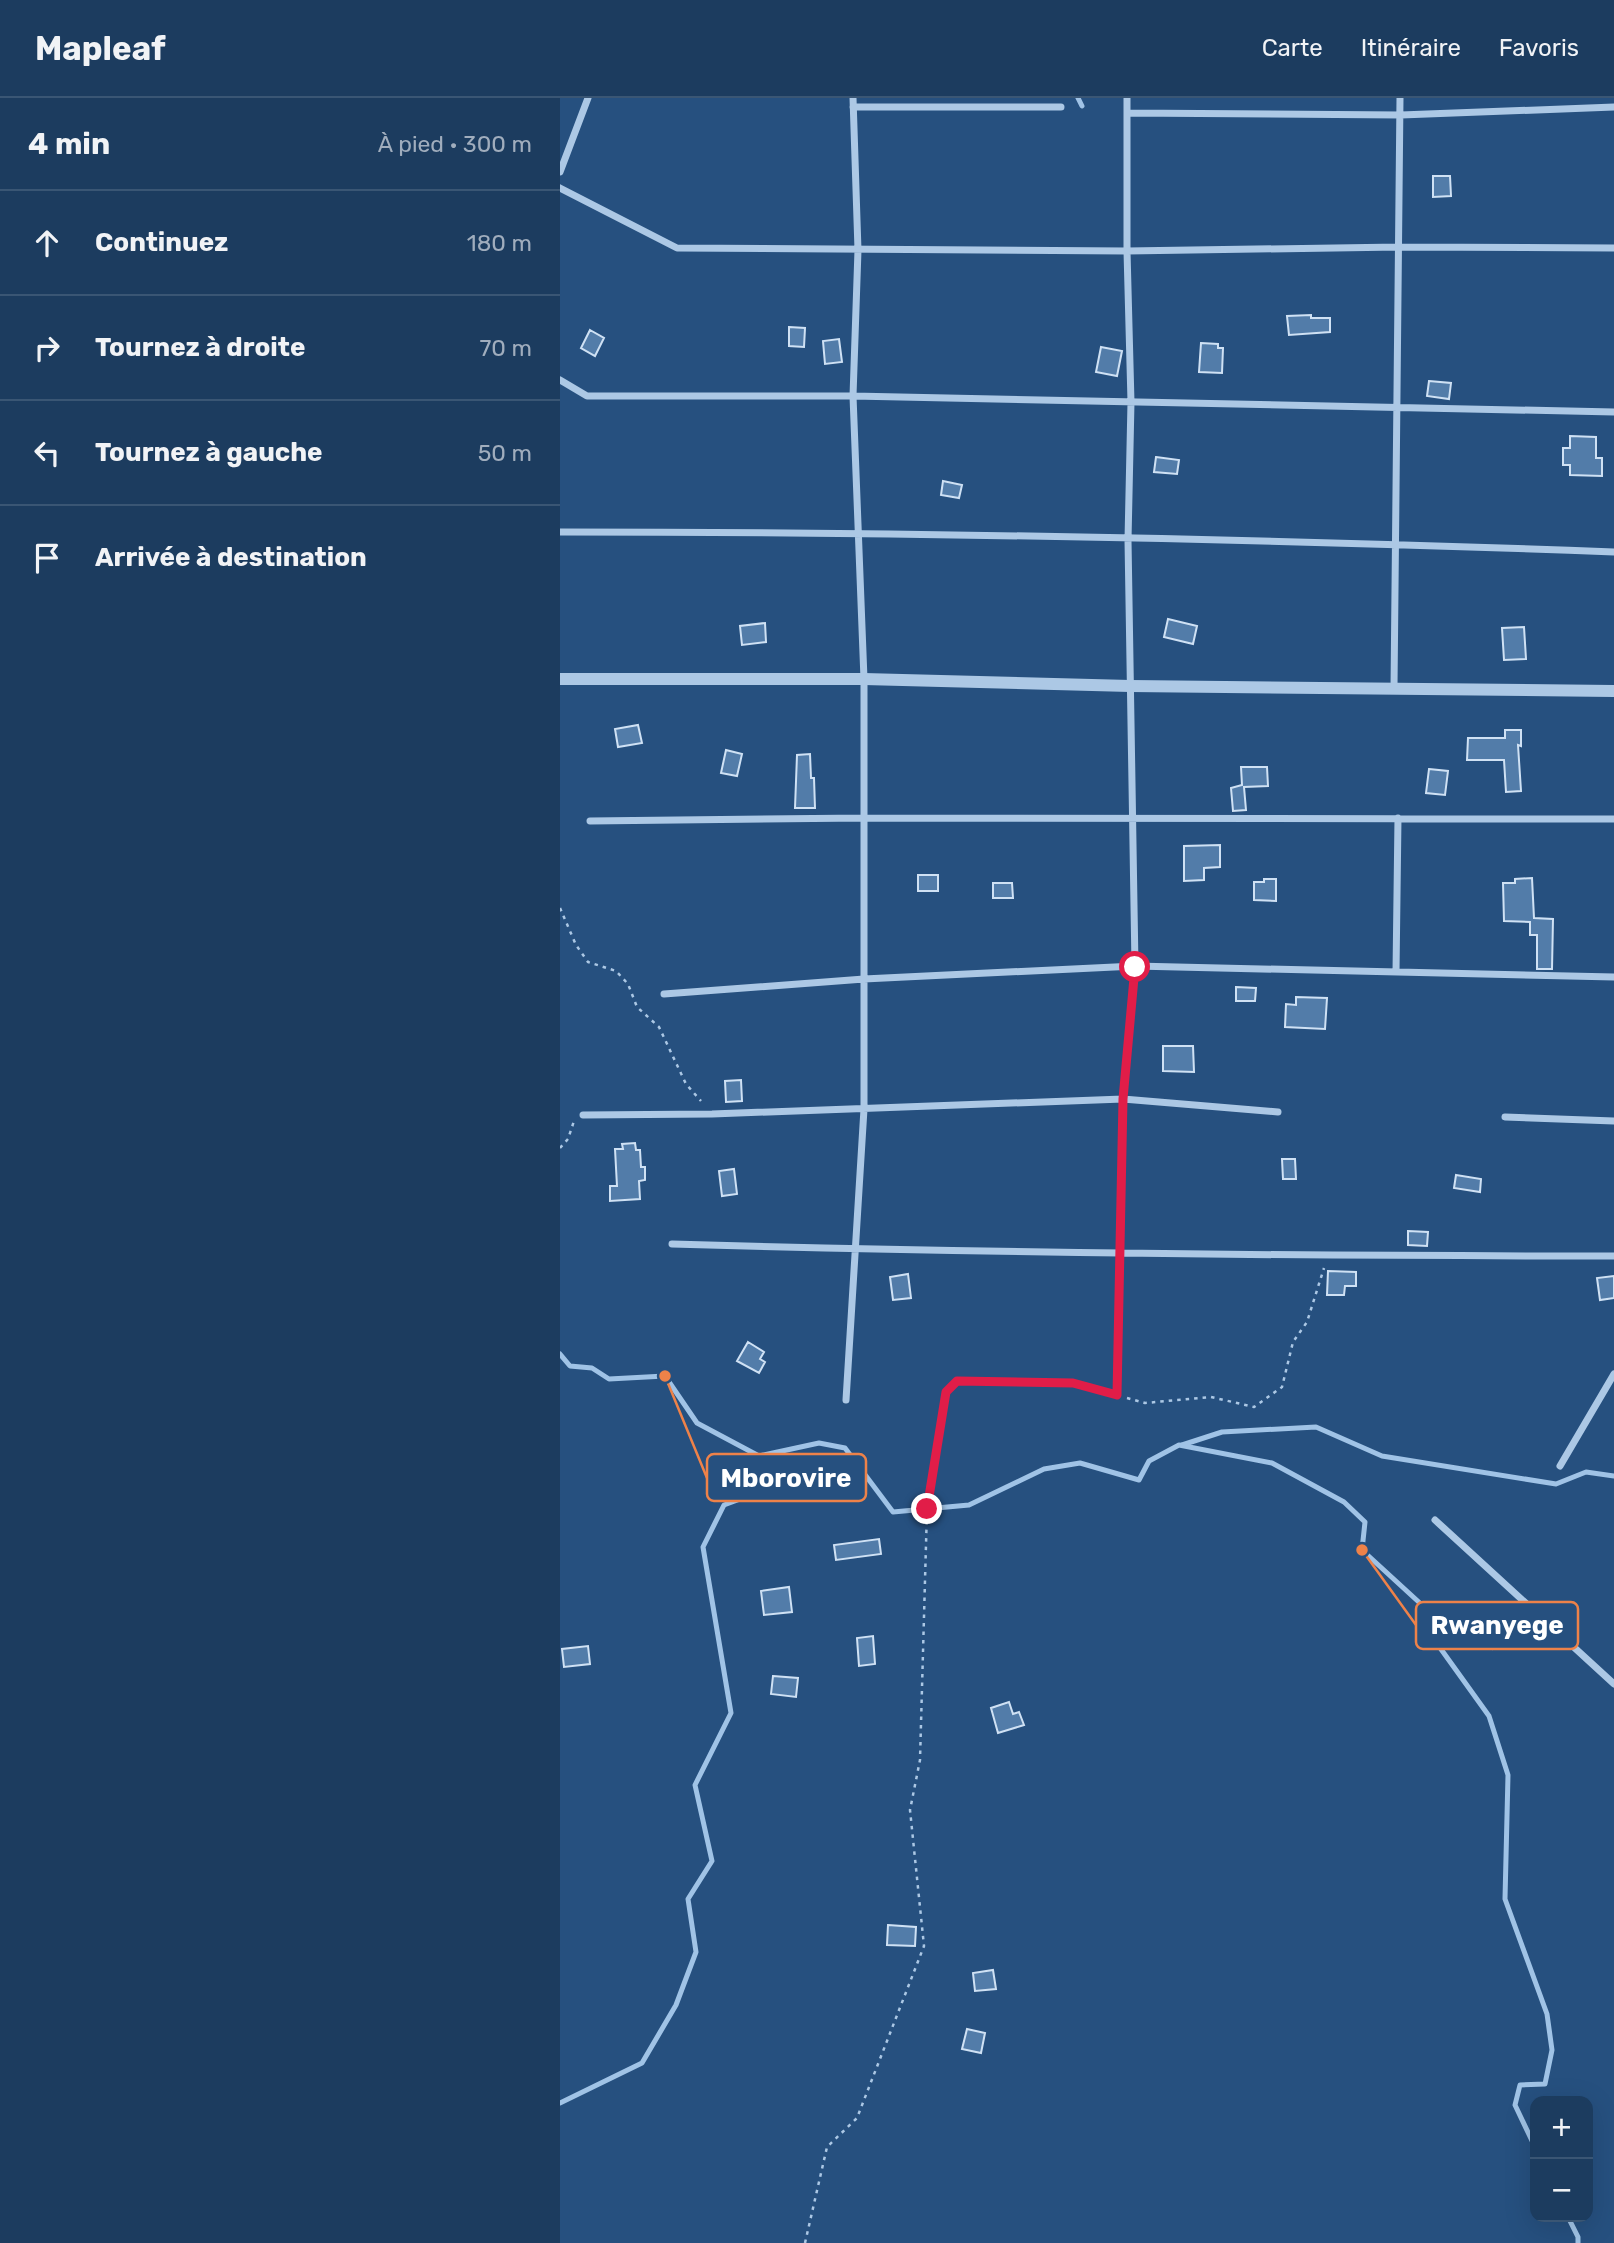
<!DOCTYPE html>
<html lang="fr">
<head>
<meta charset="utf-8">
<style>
	body { margin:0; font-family:Rubik,sans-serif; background:#294768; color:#f1f3f6 }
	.controls { position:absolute; right:21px; bottom:21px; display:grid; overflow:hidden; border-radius:14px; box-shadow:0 7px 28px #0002 }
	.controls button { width:63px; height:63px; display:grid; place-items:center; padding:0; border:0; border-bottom:2px solid #3a5674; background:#1c3c5f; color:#f1f3f6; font:35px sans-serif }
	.stop { position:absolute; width:21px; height:21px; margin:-16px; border:5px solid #e11d48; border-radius:50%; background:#fff }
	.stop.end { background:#e11d48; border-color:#fff; box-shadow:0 2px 7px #0008 }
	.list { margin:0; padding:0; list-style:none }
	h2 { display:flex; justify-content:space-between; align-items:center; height:91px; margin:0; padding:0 28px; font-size:30px }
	h2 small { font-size:23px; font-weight:400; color:#a0adbd }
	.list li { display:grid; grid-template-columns:46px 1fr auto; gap:21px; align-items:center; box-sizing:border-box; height:105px; padding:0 28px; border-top:2px solid #3a5674 }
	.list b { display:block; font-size:26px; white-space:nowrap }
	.list em { font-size:23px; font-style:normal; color:#a0adbd }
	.icon { flex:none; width:38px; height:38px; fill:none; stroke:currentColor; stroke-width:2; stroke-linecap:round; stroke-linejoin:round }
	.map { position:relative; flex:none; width:1054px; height:2145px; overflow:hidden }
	header { display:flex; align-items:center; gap:42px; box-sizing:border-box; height:98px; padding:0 35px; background:#1c3c5f; border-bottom:2px solid #3a5674 }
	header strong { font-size:33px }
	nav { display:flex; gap:38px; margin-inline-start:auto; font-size:24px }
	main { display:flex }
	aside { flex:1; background:#1c3c5f }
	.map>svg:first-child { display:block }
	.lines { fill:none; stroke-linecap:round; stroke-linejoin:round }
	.stream { stroke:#a0c3e6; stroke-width:5 }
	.building { fill:#527ca9; stroke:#cfe1f4; stroke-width:2 }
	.path { stroke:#acc8e5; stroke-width:2.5; stroke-dasharray:3.5 5; stroke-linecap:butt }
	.minor { stroke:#acc8e5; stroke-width:7 }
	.tertiary { stroke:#acc8e5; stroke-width:12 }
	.route { stroke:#e11d48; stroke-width:9 }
	.leader { fill:none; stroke:#ee8249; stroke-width:2.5 }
	.callout-dot { fill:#ee8249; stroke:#26507f; stroke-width:2.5 }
	.callout { fill:#26507f; stroke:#ee8249; stroke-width:2.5 }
	.callout-label { font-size:26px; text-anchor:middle; font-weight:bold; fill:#fff }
</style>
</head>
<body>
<header>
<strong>Mapleaf</strong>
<nav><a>Carte</a><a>Itinéraire</a><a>Favoris</a></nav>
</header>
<main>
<aside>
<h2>4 min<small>À pied · 300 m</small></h2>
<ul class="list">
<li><svg class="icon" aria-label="ahead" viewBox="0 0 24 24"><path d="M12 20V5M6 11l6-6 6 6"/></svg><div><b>Continuez</b></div><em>180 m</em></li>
<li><svg class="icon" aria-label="right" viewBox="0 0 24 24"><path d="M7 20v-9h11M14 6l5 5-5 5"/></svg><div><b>Tournez à droite</b></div><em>70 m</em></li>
<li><svg class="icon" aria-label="left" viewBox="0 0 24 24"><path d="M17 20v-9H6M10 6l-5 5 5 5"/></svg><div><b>Tournez à gauche</b></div><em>50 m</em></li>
<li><svg class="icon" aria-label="arrive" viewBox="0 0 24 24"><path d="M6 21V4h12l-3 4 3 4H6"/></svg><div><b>Arrivée à destination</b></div></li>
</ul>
</aside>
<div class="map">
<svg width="1054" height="2145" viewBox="0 0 1054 2145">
	<rect width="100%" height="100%" fill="#26507f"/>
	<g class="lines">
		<path class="stream" d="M518,0L522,8
			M0,1256L10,1268L32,1270L49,1281L105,1278L137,1325L199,1358L206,1373L199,1394L164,1407L143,1449L171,1615L135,1687L152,1763L128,1801L136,1854L116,1907L82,1965L0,2005
			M622,1347L662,1334L756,1329L822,1358L996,1386L1026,1374L1054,1378
			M199,1358L259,1345L285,1350L333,1414L409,1407L484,1371L520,1365L579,1382L589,1363L619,1347L712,1365L784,1404L805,1424L802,1452L862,1507L873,1540L929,1618L948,1677L945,1801L987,1916L992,1952L985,1986L960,1987L955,2007L975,2049
			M1008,2119L1018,2139V2145"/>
	</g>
	<path class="building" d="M873,78H890L891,98L873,99Z
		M751,217V220H770V234L729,237L727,218Z
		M229,229L245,230L244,249L229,248Z
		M30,232L44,240L35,258L21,250Z
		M279,241L282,264L265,266L263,243Z
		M641,245L658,246V250H663L662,275L639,274Z
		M541,249L562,253L557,278L536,274Z
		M869,283L891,285L889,301L867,298Z
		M1010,338L1036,339V360H1042V378L1010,377V367H1003V350H1010Z
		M596,359L619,362L617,376L594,374Z
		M383,383L402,387L399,400L381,397Z
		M608,521L637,528L633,546L604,539Z
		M205,525L206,544L182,547L180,528Z
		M964,529L966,561L944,562L942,530Z
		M78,627L82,645L58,649L55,631Z
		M945,632H961V648L958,647L961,693L946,694L944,662H907L908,640H945Z
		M166,652L182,656L177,678L161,675Z
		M250,656L251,680H254L255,710H235L237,657Z
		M681,669H707L708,688L684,689L686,712L673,713L671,690L682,687Z
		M869,671L888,673L885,697L866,695Z
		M660,747V769L644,770V782L624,783V748Z
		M358,777H378V793H358Z
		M972,780L974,820L993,821L992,871H977V837H970V824L944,823L943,785H955V781Z
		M704,781H716V803L694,802V784H704Z
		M433,785H452L453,800H433Z
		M676,889L696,890L695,903H676Z
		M736,899L767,900L765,931L725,929L726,906L736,907Z
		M603,948H633L634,974L603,973Z
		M181,982L182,1003L166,1004L165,983Z
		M75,1045L76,1052H80L81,1069H85V1082L79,1083L80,1101L50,1103V1088H57L55,1051H63L62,1046Z
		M722,1061H735L736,1081H723Z
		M174,1071L177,1096L162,1098L159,1073Z
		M896,1077L921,1081L920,1094L894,1090Z
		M848,1133L868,1134L867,1148L848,1147Z
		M768,1173L796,1174V1188H785L784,1197H767Z
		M348,1176L351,1200L333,1202L330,1179Z
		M1054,1178V1200L1040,1202L1037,1180Z
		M188,1244L204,1254L200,1261L205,1264L199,1275L177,1263Z
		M319,1441L321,1456L276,1462L274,1447Z
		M229,1489L232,1514L204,1517L201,1493Z
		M942,1529L949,1540L933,1551L925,1541Z
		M313,1538L315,1566L299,1568L297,1540Z
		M28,1548L30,1566L4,1569L2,1551Z
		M213,1578L238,1580L236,1599L211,1596Z
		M449,1604L453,1616L459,1614L464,1627L438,1635L431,1610Z
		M328,1827L356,1829L355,1848L327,1847Z
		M433,1872L436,1891L415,1893L413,1875Z
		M407,1931L425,1935L421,1955L402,1951Z"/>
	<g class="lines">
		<path class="path" d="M0,810L16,847L28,864L56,873L68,886L77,909L99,929L126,986L141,1003
			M0,1050L8,1041L14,1023
			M567,1300L585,1305L651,1299L694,1309L722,1289L733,1244L747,1224L764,1170
			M245,2145L267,2049L297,2020L364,1848L350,1712L360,1662L367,1411L386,1294L397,1283L513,1285L544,1294"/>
		<path class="minor" d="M293,9H501
			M567,15L841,17L1054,9
			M0,74L28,0
			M0,90L117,150L567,153L839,149L1054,150
			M0,282L27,298H293L1054,314
			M0,434C351,434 703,441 1054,454
			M834,590L840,0
			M30,723L304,720L1054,721
			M836,874L838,720
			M104,896L304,881L575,868L1054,879
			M23,1017L152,1016L563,1001L718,1014
			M945,1019L1054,1023
			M112,1146C426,1155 740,1158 1054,1158
			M557,1297L563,1001L575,868L568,442L571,304L567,153V0
			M286,1302L304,1011V581L293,298L298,152L293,0
			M1000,1368L1054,1276
			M875,1422L1054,1586"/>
		<path class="tertiary" d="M0,581H304L570,588L1054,593"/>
	</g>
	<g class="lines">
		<path class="route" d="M367,1411L386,1294L397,1283L513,1285L557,1297L563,1001L575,869"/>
	</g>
	<path class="leader" d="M105 1278L147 1380M802 1452L856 1527"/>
	<g class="callout-dot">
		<circle cx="105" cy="1278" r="7"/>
		<circle cx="802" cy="1452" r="7"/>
	</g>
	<g class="callout">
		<rect x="147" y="1356" width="159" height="47" rx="7"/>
		<rect x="856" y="1504" width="162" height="47" rx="7"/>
	</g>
	<g class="callout-label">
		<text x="226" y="1389">Mborovire</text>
		<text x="937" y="1536">Rwanyege</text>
	</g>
</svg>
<div class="controls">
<button>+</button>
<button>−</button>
</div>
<div class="stop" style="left:575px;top:869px"></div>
<div class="stop end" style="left:367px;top:1411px"></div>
</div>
</main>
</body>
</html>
